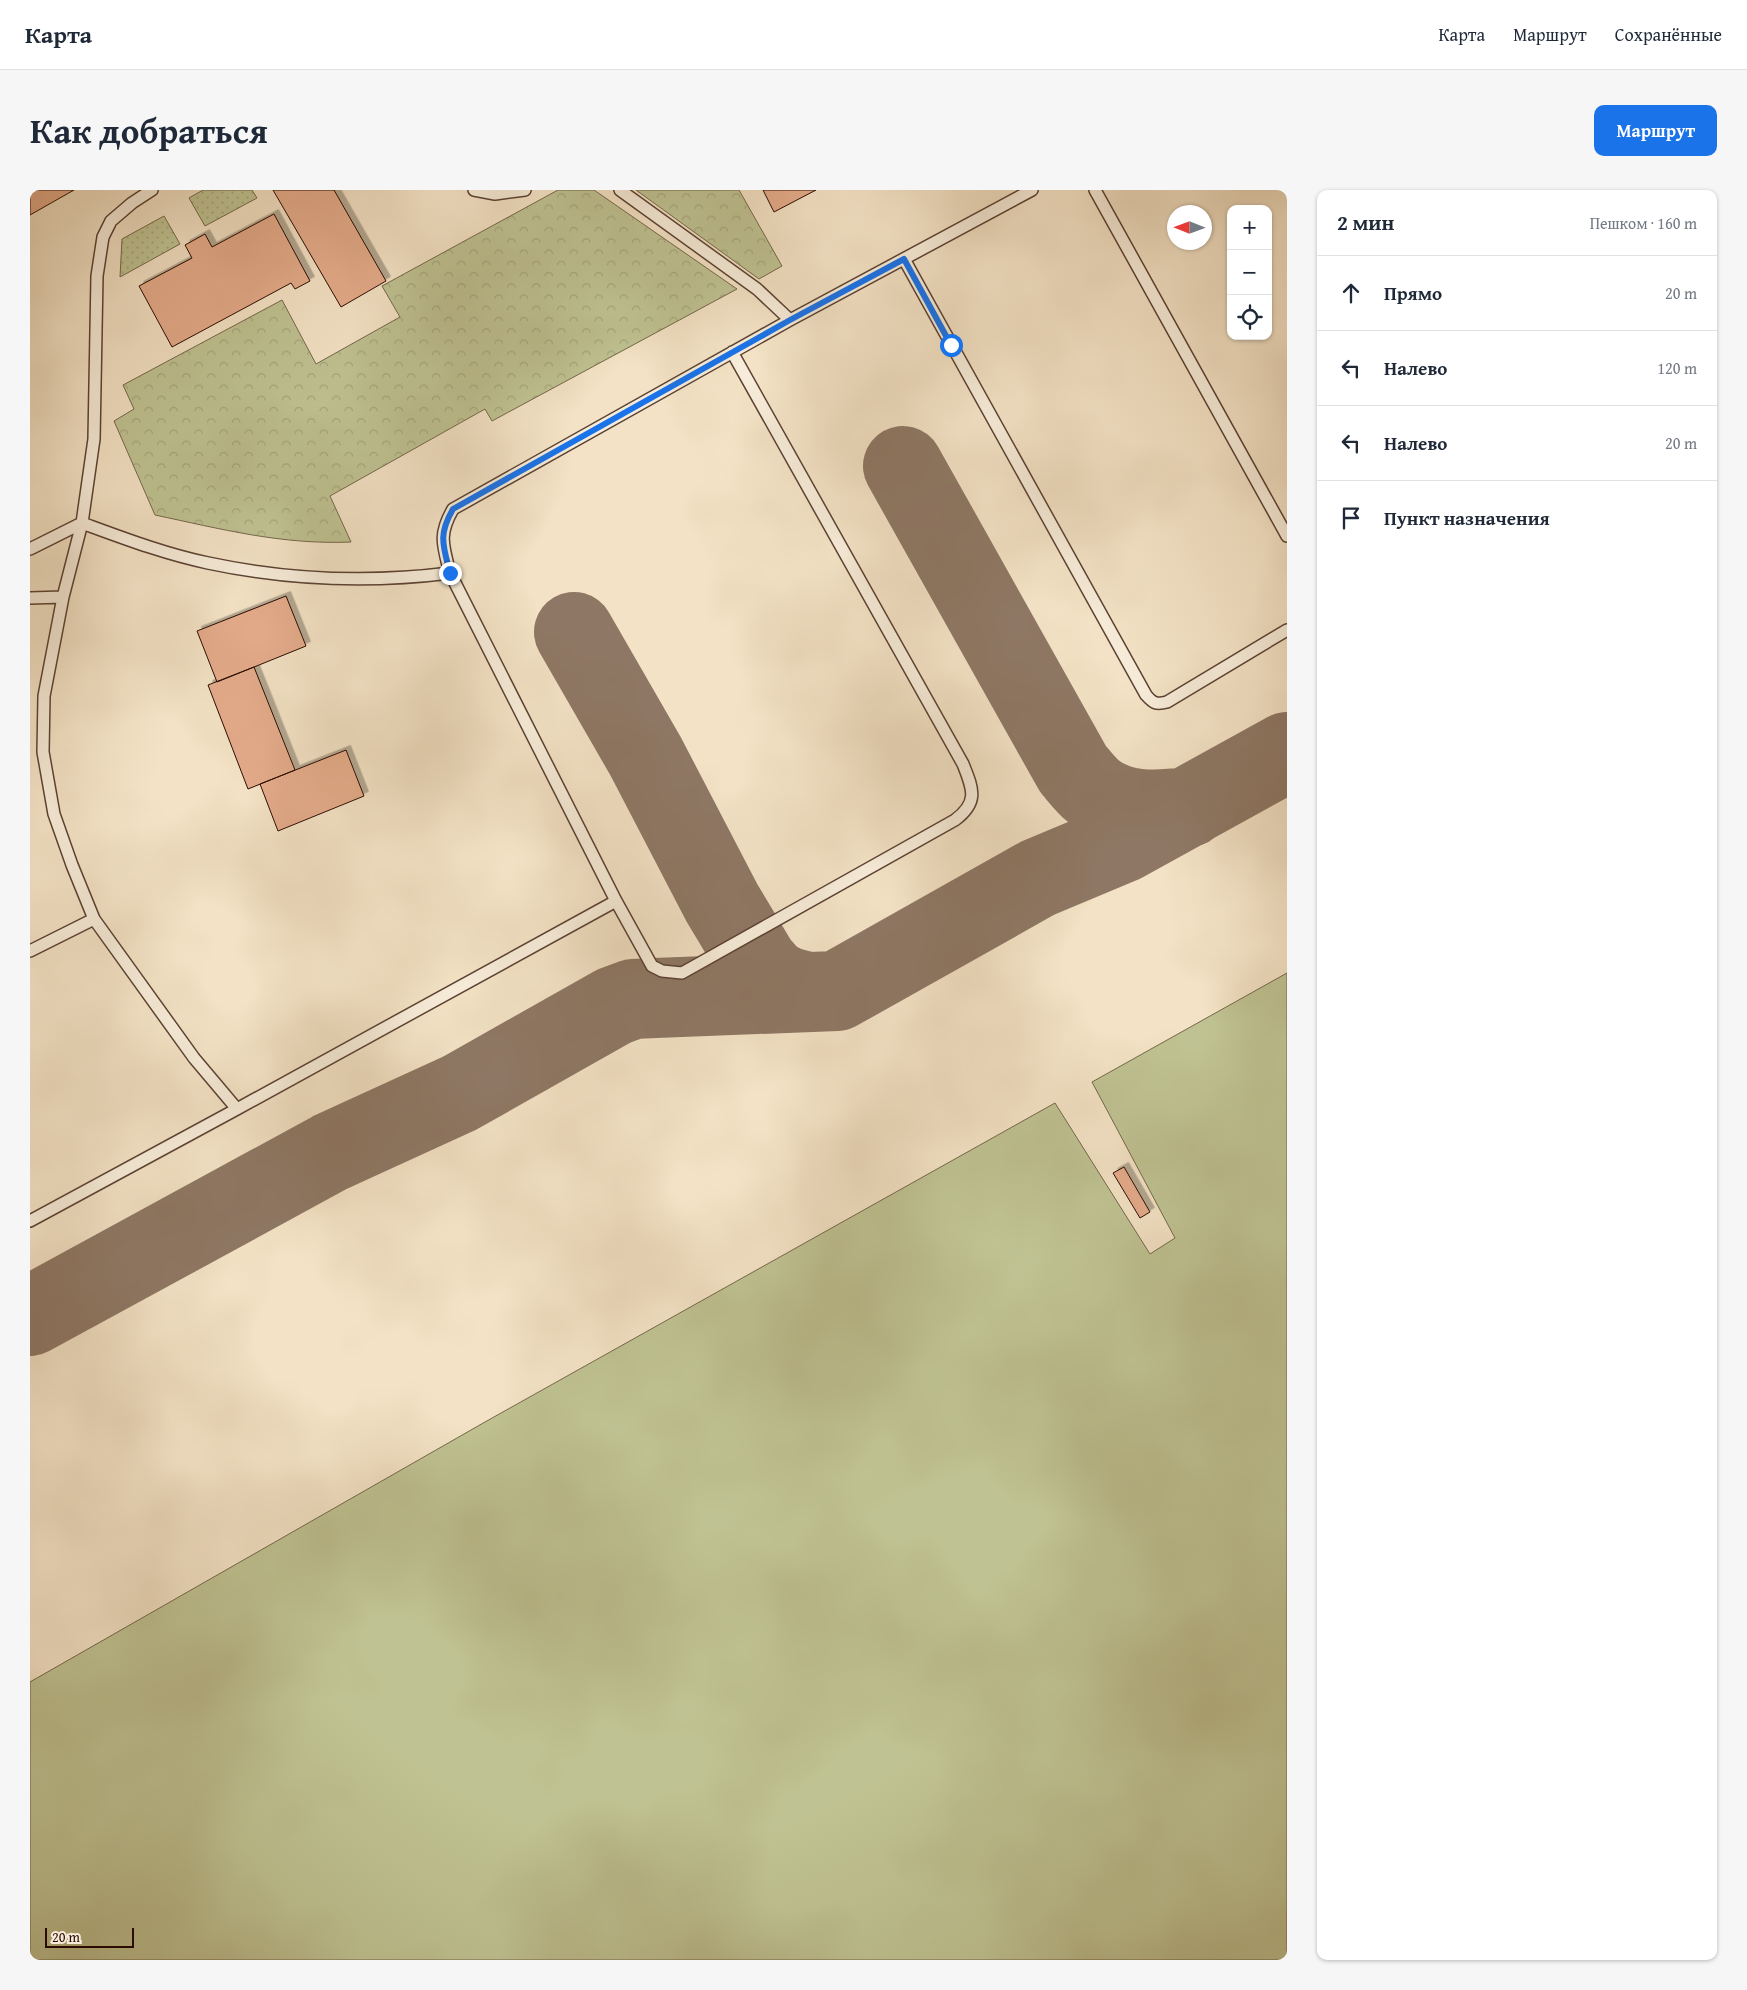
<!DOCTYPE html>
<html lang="ru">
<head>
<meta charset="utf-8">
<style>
	body { margin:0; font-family:"Gentium Book Plus",serif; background:#f6f6f7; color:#1f2937 }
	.controls { position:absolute; right:15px; top:15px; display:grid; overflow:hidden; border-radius:10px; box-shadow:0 1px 4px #0004 }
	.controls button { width:45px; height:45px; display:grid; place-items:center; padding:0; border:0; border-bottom:1px solid #e0e1e3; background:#fff; color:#1f2937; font:25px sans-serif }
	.compass { position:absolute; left:1137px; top:15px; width:45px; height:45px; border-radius:50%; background:#fff; box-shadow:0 1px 4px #0004; rotate:271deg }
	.scale { position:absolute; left:15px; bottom:12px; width:89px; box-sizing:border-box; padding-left:5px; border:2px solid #2a0c02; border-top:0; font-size:14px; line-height:18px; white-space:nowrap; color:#2a0c02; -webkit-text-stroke:4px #f7ecd9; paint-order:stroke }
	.stop { position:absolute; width:15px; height:15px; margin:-11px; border:4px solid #1a73e8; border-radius:50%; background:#fff }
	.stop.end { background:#1a73e8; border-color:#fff; box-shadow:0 1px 5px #0008 }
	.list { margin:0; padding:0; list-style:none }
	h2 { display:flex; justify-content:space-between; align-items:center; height:65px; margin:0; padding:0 20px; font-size:21px }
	h2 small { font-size:16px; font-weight:400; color:#747a83 }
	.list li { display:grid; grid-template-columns:32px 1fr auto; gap:15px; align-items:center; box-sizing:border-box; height:75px; padding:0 20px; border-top:1px solid #e0e1e3 }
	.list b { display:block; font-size:19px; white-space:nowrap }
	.list em { font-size:16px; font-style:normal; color:#747a83 }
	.icon { flex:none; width:28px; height:28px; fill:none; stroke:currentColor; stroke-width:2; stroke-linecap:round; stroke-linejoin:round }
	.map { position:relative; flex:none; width:1257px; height:1770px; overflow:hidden; border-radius:10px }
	header { display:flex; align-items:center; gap:30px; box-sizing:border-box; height:70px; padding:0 25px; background:#fff; border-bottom:1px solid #e0e1e3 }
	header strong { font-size:24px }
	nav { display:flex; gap:28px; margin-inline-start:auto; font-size:18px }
	.intro { display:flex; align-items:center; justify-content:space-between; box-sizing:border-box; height:120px; padding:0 30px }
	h1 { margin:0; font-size:35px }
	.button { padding:12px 22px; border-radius:10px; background:#1a73e8; color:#fff; font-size:18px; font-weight:700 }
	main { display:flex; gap:30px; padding:0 30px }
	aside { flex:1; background:#fff; border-radius:10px; box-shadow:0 1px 4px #0004 }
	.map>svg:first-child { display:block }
	.grass { fill:#bfc292; stroke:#74674a }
	.forest { fill:url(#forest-crowns); stroke:#74674a }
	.park { fill:url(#park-dots); stroke:#74674a }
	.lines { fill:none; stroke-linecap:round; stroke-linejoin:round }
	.taxiway { stroke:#8e7764; stroke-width:80 }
	.building { fill:#e4ab8a; stroke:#2a0c02; filter:url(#shadow) }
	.lane-casing { stroke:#5c4233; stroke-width:14 }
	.lane { stroke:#f7ecd9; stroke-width:11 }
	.route { stroke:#1a73e8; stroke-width:6 }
</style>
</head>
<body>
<header>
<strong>Карта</strong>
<nav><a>Карта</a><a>Маршрут</a><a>Сохранённые</a></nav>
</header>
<div class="intro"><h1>Как добраться</h1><a class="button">Маршрут</a></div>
<main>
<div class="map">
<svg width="1257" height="1770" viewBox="0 0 1257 1770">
	<defs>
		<pattern id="forest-crowns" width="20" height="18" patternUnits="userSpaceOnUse" patternTransform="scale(1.25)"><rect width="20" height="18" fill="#bfc292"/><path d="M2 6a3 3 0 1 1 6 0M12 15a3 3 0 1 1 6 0" fill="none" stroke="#a4a67c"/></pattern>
		<pattern id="park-dots" width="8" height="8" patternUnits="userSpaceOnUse" patternTransform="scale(1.25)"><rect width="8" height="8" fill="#bfc292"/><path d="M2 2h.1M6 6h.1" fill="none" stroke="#a4a67c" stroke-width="1.8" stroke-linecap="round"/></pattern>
		<filter id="shadow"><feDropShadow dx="4.5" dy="-4.5" stdDeviation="0" flood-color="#0004"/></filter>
	</defs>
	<rect width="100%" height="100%" fill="#f3e2c5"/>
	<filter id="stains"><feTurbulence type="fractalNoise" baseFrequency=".004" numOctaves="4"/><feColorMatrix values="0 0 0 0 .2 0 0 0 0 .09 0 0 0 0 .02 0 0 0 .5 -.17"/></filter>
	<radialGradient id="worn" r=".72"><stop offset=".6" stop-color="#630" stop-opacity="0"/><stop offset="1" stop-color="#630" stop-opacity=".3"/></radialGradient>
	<path class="grass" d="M1257,783V1770H0V1492L455,1232L1025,913L1120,1064L1145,1048L1062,892Z"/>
	<path class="forest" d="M528,0H564L707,99L462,231L455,219L300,306L321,352C252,355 191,339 125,325L84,231L104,219L93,195L252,110L286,174L370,127L352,96Z
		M606,0H709L752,76L729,89Z"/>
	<path class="park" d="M173,0H222L227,8L175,36L159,8Z
		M134,26L150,54L90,87L92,49Z"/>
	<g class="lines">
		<path class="taxiway" d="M873,276L1043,579C1049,586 1055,594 1062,600C1089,623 1125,621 1159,617
			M544,442L616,567L692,713L728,773L742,789L758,797L777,802
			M0,1126L301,962L430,903L584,816L603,809L625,808L807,801L1008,688L1094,652L1257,562"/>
	</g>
	<path class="building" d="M0,0H44L0,25Z
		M243,0H304L356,91L311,117Z
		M733,0H786L744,22Z
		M244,24L280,91L265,99L261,93L142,157L109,96L162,68L155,55L175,44L182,57Z
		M256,406L276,456L187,492L167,441Z
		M224,477L265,580L218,599L178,495Z
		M316,560L334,606L248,641L230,594Z
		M1094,977L1120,1022L1110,1028L1083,983Z"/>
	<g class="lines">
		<g class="lane-casing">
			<path id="lane" d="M444,0L465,4L495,0
				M590,0L727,99L760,130
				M1065,0L1257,346
				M874,69L1116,505C1123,513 1126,515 1137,512L1257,440
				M0,359L52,333L64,249L67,86L73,47L81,31L102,13L122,0
				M420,383L586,711L622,776L632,781L652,783L925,630C949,612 943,599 933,574L702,162
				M0,408L33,407
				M0,761L64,729
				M207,919L164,868L64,729L42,675L24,624L13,562L14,506L33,407L52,333C93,348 135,364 178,373C258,390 340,393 420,383C413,355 408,345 423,319L760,130L1002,0
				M0,1031L207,919L586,711"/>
		</g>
		<use href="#lane" class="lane"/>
	</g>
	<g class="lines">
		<path class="route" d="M420,383C413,355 408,345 423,319L760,130L874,69L921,155"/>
	</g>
	<rect width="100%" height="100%" filter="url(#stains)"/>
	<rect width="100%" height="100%" fill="url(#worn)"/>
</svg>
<div class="controls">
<button>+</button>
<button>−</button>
<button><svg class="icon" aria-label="locate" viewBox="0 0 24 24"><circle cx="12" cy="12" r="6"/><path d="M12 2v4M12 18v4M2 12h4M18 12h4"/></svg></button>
</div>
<svg class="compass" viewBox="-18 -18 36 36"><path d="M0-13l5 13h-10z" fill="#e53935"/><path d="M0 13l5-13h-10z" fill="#747a83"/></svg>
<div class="scale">20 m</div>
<div class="stop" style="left:921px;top:155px"></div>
<div class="stop end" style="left:420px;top:383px"></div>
</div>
<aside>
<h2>2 мин<small>Пешком · 160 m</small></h2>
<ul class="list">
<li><svg class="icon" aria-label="ahead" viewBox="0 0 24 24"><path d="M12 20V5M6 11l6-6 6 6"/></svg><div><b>Прямо</b></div><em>20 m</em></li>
<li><svg class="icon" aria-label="left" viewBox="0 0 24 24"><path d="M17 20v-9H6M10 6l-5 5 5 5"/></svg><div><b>Налево</b></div><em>120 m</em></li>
<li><svg class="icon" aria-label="left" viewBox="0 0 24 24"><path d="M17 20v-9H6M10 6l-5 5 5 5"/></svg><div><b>Налево</b></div><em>20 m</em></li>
<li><svg class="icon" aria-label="arrive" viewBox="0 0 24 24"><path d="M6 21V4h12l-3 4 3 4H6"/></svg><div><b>Пункт назначения</b></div></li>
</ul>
</aside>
</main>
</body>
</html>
